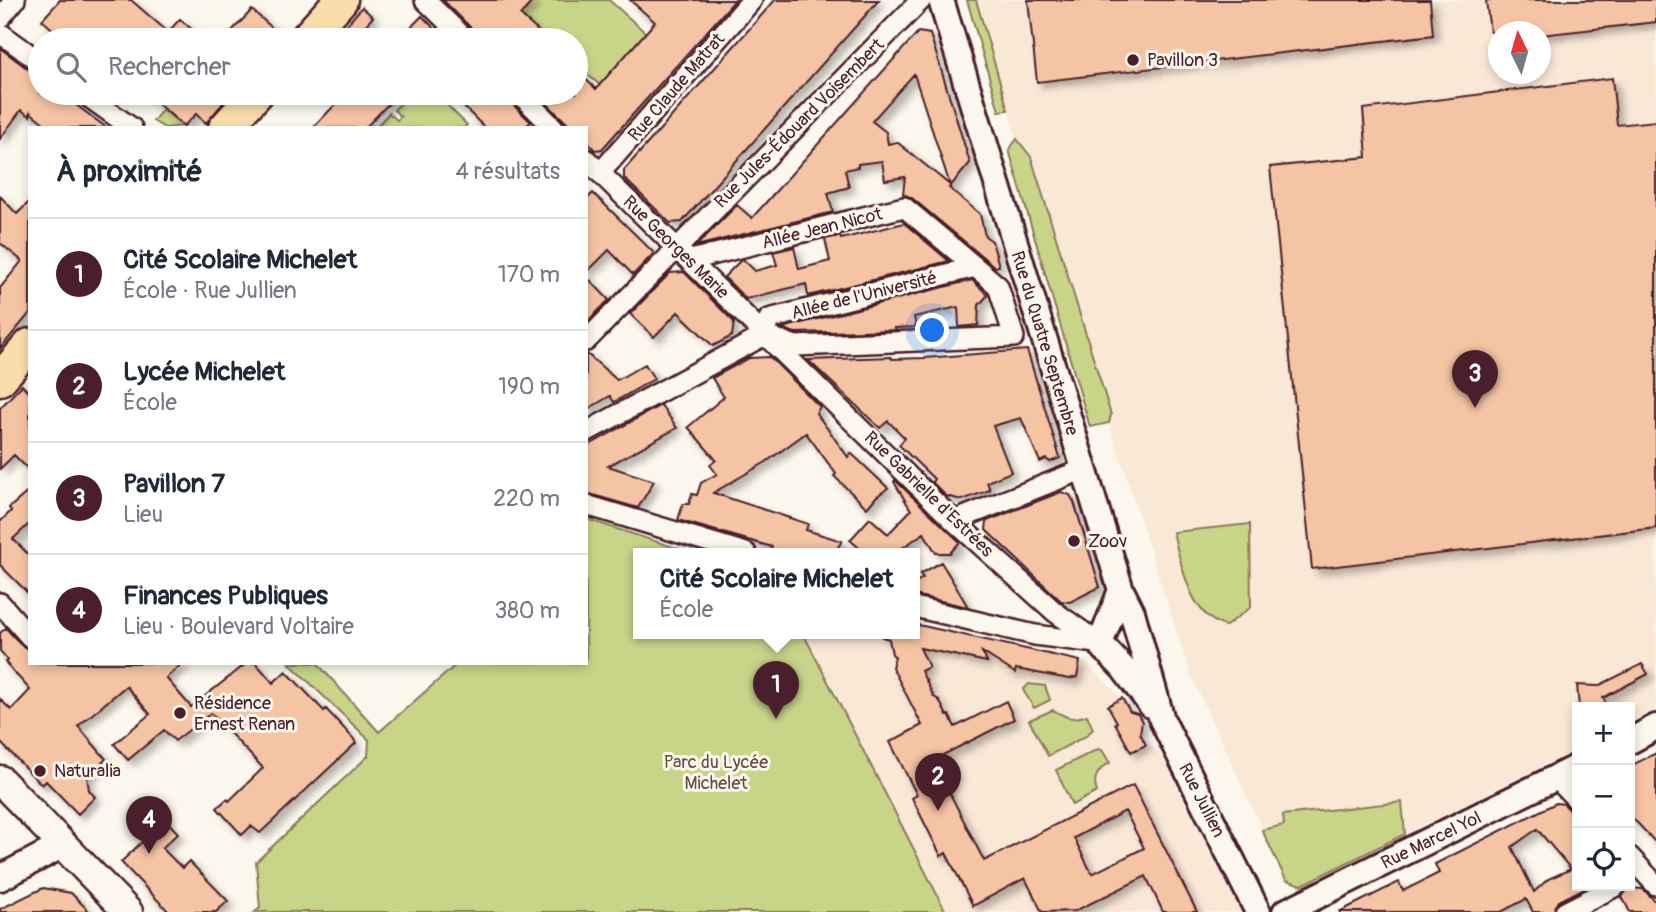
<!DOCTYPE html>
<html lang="fr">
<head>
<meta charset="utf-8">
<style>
	body { margin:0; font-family:Pangolin,sans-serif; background:#f6f6f7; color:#1f2937 }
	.controls { position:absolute; right:21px; bottom:21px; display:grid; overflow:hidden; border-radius:0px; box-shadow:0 4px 10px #0003 }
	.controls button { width:63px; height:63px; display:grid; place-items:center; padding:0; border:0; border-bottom:2px solid #e0e1e3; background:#fff; color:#1f2937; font:35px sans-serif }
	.compass { position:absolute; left:1488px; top:21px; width:63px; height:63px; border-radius:50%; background:#fff; box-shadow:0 4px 10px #0003; rotate:355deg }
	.you { position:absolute; left:933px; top:331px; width:24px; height:24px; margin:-18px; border:5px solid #fff; border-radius:50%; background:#1a73e8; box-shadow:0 0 0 10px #1a73e833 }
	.badge { display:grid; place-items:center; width:46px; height:46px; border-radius:50%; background:#4a1f2b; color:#fff; font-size:23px; font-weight:700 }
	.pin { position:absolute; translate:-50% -58px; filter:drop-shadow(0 2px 4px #0008) }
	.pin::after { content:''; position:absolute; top:37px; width:24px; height:21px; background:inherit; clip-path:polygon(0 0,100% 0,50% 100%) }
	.popup { position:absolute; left:633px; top:548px; width:287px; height:91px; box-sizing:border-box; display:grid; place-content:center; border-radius:0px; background:#fff; filter:drop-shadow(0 2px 5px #0005); font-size:23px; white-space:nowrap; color:#747a83 }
	.popup b { font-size:26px; color:#1f2937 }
	.popup::after { content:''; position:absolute; left:50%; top:100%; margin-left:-14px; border:14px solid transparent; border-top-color:#fff }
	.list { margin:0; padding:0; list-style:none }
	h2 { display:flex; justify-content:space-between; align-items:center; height:91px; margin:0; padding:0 28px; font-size:30px }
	h2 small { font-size:23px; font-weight:400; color:#747a83 }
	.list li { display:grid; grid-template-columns:46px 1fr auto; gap:21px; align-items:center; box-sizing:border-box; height:112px; padding:0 28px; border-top:2px solid #e0e1e3 }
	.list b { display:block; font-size:26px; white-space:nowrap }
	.list p { margin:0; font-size:23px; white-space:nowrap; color:#747a83 }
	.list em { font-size:23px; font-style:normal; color:#747a83 }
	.icon { flex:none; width:38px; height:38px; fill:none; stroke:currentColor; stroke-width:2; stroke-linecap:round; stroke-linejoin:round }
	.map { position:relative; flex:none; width:1656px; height:912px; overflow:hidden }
	.search { position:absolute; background:#fff; box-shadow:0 4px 10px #0003; left:28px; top:28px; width:560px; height:77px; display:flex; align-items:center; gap:18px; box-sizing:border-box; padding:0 24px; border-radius:38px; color:#747a83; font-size:26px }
	.panel { position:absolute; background:#fff; box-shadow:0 4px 10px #0003; left:28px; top:126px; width:560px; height:539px; border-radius:0px }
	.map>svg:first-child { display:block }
	.built { fill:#f9e8d6; fill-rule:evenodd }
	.green { fill:#c8d589; stroke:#897a5a; stroke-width:2 }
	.building { fill:#f5c4a4; stroke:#4a1f2b; stroke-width:2; fill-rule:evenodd; filter:url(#shadow) }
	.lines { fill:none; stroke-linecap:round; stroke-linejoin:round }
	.minor-casing { stroke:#4a1f2b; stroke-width:24 }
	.tertiary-casing { stroke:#4a1f2b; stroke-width:30 }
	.secondary-casing { stroke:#4a1f2b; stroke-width:33 }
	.primary-casing { stroke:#4a1f2b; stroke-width:37 }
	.minor { stroke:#fbf7ec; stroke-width:19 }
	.tertiary { stroke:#fbf7ec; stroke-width:24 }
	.secondary { stroke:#fbf7ec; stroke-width:28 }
	.primary { stroke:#faddab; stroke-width:32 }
	.poi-dot { fill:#4a1f2b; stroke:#fbf7ec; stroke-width:2.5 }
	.labels { text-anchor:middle; stroke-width:6; stroke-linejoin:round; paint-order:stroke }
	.poi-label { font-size:18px; fill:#4a1f2b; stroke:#fbf7ec; text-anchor:start }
	.street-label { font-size:18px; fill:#4a1f2b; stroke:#fbf7ec }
	.park-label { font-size:18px; fill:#6a4c42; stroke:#fbf7ec }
</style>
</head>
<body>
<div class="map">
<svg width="1656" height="912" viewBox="0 0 1656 912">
	<defs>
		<filter id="shadow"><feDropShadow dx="5.5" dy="5.5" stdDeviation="3.5" flood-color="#0004"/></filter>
	</defs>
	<rect width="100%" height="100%" fill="#fbf7ec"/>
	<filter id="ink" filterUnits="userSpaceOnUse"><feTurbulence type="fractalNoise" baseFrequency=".0143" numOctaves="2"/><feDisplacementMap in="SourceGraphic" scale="14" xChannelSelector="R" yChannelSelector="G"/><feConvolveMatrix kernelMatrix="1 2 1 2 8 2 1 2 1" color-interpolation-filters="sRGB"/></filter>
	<g filter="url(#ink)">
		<path class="built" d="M976,0H1656V710L1630,723V707H1577V749L1302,885L1286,880L1190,673L1109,423L1098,413ZM1498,32H1540V74H1498Z
			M586,519L692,553H638V633H914V624L1084,661L1122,698L1131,714H1138L1142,722L1138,729L1146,745L1159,751L1241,912H255L260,908L256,862L586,663Z"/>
		<path class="green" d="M534,0H609L646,33L600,85L576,65V40H548L520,15Z
			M967,0H976L1008,110L999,111Z
			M411,93H435L467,125L464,128H375L389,113L397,120L401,117L394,110Z
			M163,109L183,126L165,128L153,121Z
			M1017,139L1031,157L1111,415L1109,423L1090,427L1009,150Z
			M586,519L692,553H638V633H809L805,637L946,912H255L260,908L256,862L368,756L369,740L289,663H317L379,732L458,663H586Z
			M1250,524L1251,607L1226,626C1190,618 1181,563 1173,532Z
			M1029,684L1045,686L1050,700L1034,708L1023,690Z
			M1053,710C1066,717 1071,721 1087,715L1093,729L1086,736L1048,756L1029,720Z
			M1098,749L1102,750L1110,763C1098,769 1092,779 1097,792L1072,805L1056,770Z
			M1402,802L1405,834L1302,885L1286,880L1262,830L1284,825L1283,815Z"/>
		<path class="building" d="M60,0H131L168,32L180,19L204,40H83L73,32L65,40L42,20Z
			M443,0H534L520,15L548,40H483Z
			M630,0H735L602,149L595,150L586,141V128H572L536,93H576V70L596,89L655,22Z
			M775,0H879L682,222L670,223L624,178V170Z
			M1028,0H1430L1433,35L1037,82Z
			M1486,0H1656V22L1541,35V32H1490Z
			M362,7L373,17L354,38L344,28Z
			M252,10L286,40H223Z
			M422,16L446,40H398Z
			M918,32L930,34L970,163L949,188L980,214L985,236L992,241L999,266L995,267L912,198L903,194L905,177L885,180L882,161L858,164V167L845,170L849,187L828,193L833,212L696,246L737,205L752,218ZM914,74L950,185L897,142L888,144L886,132L872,121Z
			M0,48L40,78V93H60L107,128H50L30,112V116L21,110L0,139Z
			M1612,78L1617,125L1656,121V528L1312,569L1270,167L1367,157L1363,109Z
			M145,93H232L206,123L196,114L184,126Z
			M346,93H399L365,128H313Z
			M450,93H507L510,102L531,122L523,128H485Z
			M593,193L654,253L633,275L609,250L586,273V200Z
			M0,196L17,214L30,201V313L0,349V288L22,261L0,243Z
			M904,223L949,261L808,296L806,284L746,299L724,277L740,261L744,260L755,271L777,265L773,252L794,247L799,269L830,261L825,239L840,236L841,239Z
			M684,272L734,322L732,336L713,346L678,312L654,337L630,314L670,273Z
			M586,276L609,300L586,323Z
			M972,280L988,295L979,305L978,325L959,327L958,307L914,317L916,327L894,328L895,330L795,333L782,328Z
			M1027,350L1060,458L1050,462L1046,459L1040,462L1021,418L993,426L1011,472L987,482L990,490L962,500L946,496L932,482L934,479L899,445L905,438L888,421L880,428L808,360L891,357L892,359L924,358Z
			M586,353L617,380L645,364L654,379L614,402L610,396L586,410Z
			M770,357L820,407L816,413L848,457L851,453L888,488L876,497L867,508L834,476L836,474L806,433L766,462L713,493L808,524L806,530L842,541L834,553H770L772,547L678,520L683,504H689L692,494L697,495L701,483L717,474L710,465L716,460L688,427L724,397L712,378L749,358Z
			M22,385L30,394V471L14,455L0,469V408Z
			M661,405L677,428L608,466L654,481L638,508L586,493V447Z
			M895,480L960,542L950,553H936L924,533L895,553H865L850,540L870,518L888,534L911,510L894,482Z
			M30,490V523L13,539L30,556V595L0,565V522L11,511L9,508Z
			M1061,492L1070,495L1074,502L1100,587L1070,602L1061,601L986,530L987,521Z
			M941,562L952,580L968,607L914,595V583L923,578L920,574Z
			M914,624L1080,661L1077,677L1069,679L1016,669L1015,673L982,652L987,662L920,648L929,667L921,671L934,697L939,700L947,716L949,715L955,727L1006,701L1014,719L933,760L984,861L1133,785L1197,912H1163L1146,876L1075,911L1042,912L1025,878L973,906L946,853L941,856L912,798L917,795L890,742L922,725L892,667L895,657L892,654L889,639L882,637L883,633H914ZM1125,811L1144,848L1092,874L1074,838Z
			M6,628L21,645L30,650V663H183L166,678L191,707L247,663H256L273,683L286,671L324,711L326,709L353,738L356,743L260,833L251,826L242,835L217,808L227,799L229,801L263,768L211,713L175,741L164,730L128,760L114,744L150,714L126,686L78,726L106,759L87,777L89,790L95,797L78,814L46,781L42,785L0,742V699L11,710L30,690L5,662L8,660L0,651V633Z
			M1642,664L1648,674L1603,698L1607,705L1599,707H1579L1577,685L1598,686Z
			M1122,698L1130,712L1138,714L1142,722L1140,733L1146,745L1131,752L1115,723L1117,722L1108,706Z
			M1656,753V843L1630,815V766Z
			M1556,803L1564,804L1577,818V886H1584L1585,888L1559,901L1553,912H1533L1526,899L1501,912H1339L1399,882L1403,891L1439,873L1435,864ZM1537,829L1571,869L1548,879L1534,892L1512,847Z
			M157,811L178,833L162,848L182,868L189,861L228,901L216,912H169L121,862L145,839L137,830Z
			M43,888L71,893L90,912H0V909Z
			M1628,888L1643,889L1656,902V912H1630L1622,897Z"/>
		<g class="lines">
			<g class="minor-casing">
				<path id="minor" d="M425,0L466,40
					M0,18L15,0
					M0,33L40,62
					M83,93L132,128
					M519,93L554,128
					M586,159L954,521L1055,612L1100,644
					M600,173L752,0
					M765,335L769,319L975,267
					M586,341L921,0
					M586,432L765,335L795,346L1014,337L998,286L904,207L691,260
					M586,505L746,553
					M954,521L1084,469
					M0,603L30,637
					M914,607L1035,635L1096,643
					M1556,778L1577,800
					M1630,857L1656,885
					M1565,912L1616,886"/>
			</g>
			<g class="tertiary-casing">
				<path id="tertiary" d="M941,0L1121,590L1132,612L1162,720L1258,912
					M1100,644L1123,668L1151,705
					M1100,644L1121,590
					M1630,741L1656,727
					M0,878L63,845
					M1285,912L1577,767"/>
			</g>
			<g class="secondary-casing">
				<path id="secondary" d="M0,780L128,912"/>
			</g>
			<g class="primary-casing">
				<path id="primary" d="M305,40L341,0
					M225,128L257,93
					M0,379L30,345"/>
			</g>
			<use href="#minor" class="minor"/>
			<use href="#tertiary" class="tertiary"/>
			<use href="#secondary" class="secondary"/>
			<use href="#primary" class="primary"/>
		</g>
	</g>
	<g class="poi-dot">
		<circle cx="1133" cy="60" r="7"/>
		<circle cx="1074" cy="541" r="7"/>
		<circle cx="180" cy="713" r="7"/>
		<circle cx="40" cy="771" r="7"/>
	</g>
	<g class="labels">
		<g class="poi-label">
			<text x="1147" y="66">Pavillon 3</text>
			<text x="1088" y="547">Zoov</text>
			<text x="194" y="709">Résidence<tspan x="194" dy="21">Ernest Renan</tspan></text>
			<text x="54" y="777">Naturalia</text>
		</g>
		<g class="street-label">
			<text transform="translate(676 87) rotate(-49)" y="6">Rue Claude Matrat</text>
			<text transform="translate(799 123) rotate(-45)" y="6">Rue Jules-Édouard Voisembert</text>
			<text transform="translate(822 228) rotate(-14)" y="6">Allée Jean Nicot</text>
			<text transform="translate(676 247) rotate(44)" y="6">Rue Georges Marie</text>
			<text transform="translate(864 295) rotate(-14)" y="6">Allée de l'Université</text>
			<text transform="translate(1045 343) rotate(73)" y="6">Rue du Quatre Septembre</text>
			<text transform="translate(929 494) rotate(44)" y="6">Rue Gabrielle d'Estrées</text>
			<text transform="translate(1202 800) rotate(63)" y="6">Rue Jullien</text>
			<text transform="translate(1431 840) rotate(-26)" y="6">Rue Marcel Yol</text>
		</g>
		<g class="park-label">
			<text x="716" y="768">Parc du Lycée<tspan x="716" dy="21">Michelet</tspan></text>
		</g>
	</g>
</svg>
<div class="controls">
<button>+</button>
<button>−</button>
<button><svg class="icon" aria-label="locate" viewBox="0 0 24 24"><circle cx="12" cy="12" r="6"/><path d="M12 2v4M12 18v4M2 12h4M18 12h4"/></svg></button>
</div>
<svg class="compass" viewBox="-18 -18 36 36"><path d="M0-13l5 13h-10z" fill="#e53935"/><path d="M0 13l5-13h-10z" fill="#747a83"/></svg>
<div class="you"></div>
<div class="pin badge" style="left:776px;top:719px">1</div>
<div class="popup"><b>Cité Scolaire Michelet</b>École</div>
<div class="pin badge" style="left:938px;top:811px">2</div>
<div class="pin badge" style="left:1475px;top:408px">3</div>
<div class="pin badge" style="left:149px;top:854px">4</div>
<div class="search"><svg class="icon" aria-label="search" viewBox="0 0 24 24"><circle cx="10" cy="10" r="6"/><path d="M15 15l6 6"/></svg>Rechercher</div>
<section class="panel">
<h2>À proximité<small>4 résultats</small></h2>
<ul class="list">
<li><span class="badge">1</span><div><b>Cité Scolaire Michelet</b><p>École · Rue Jullien</p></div><em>170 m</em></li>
<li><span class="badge">2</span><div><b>Lycée Michelet</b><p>École</p></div><em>190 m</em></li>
<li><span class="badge">3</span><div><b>Pavillon 7</b><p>Lieu</p></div><em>220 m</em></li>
<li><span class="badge">4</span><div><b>Finances Publiques</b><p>Lieu · Boulevard Voltaire</p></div><em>380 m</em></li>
</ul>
</section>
</div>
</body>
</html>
